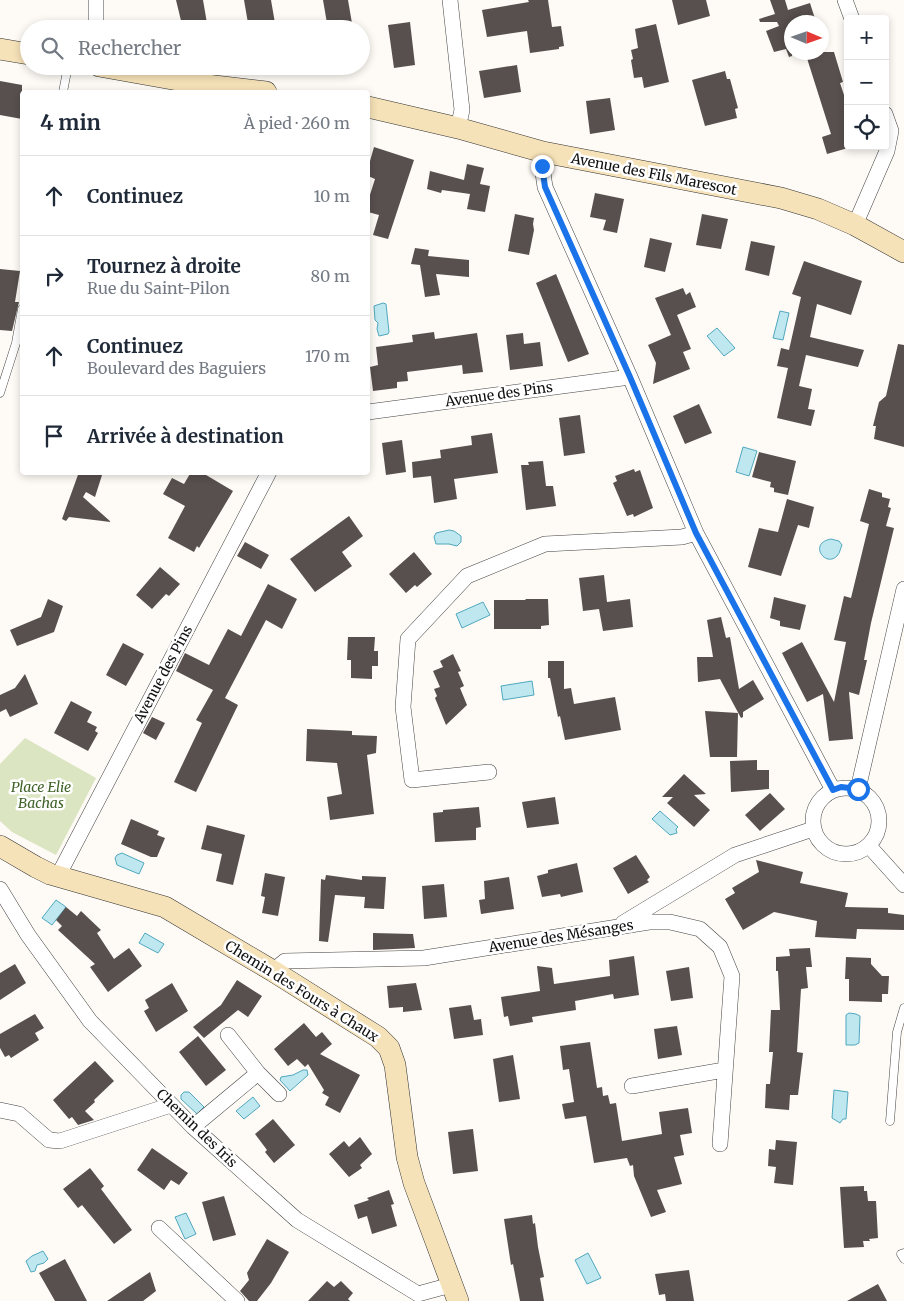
<!DOCTYPE html>
<html lang="fr">
<head>
<meta charset="utf-8">
<style>
	body { margin:0; font-family:Merriweather,serif; background:#f6f6f7; color:#1f2937 }
	.controls { position:absolute; right:15px; top:15px; display:grid; overflow:hidden; border-radius:5px; box-shadow:0 2px 8px #0003 }
	.controls button { width:45px; height:45px; display:grid; place-items:center; padding:0; border:0; border-bottom:1px solid #e0e1e3; background:#fff; color:#1f2937; font:25px sans-serif }
	.compass { position:absolute; left:784px; top:15px; width:45px; height:45px; border-radius:50%; background:#fff; box-shadow:0 2px 8px #0003; rotate:92deg }
	.stop { position:absolute; width:15px; height:15px; margin:-11px; border:4px solid #1a73e8; border-radius:50%; background:#fff }
	.stop.end { background:#1a73e8; border-color:#fff; box-shadow:0 1px 5px #0008 }
	.list { margin:0; padding:0; list-style:none }
	h2 { display:flex; justify-content:space-between; align-items:center; height:65px; margin:0; padding:0 20px; font-size:21px }
	h2 small { font-size:16px; font-weight:400; color:#747a83 }
	.list li { display:grid; grid-template-columns:32px 1fr auto; gap:15px; align-items:center; box-sizing:border-box; height:80px; padding:0 20px; border-top:1px solid #e0e1e3 }
	.list b { display:block; font-size:19px; white-space:nowrap }
	.list p { margin:0; font-size:16px; white-space:nowrap; color:#747a83 }
	.list em { font-size:16px; font-style:normal; color:#747a83 }
	.icon { flex:none; width:28px; height:28px; fill:none; stroke:currentColor; stroke-width:2; stroke-linecap:round; stroke-linejoin:round }
	.map { position:relative; flex:none; width:904px; height:1301px; overflow:hidden }
	.search { position:absolute; background:#fff; box-shadow:0 2px 8px #0003; left:20px; top:20px; width:350px; height:55px; display:flex; align-items:center; gap:12px; box-sizing:border-box; padding:0 18px; border-radius:28px; color:#747a83; font-size:19px }
	.panel { position:absolute; background:#fff; box-shadow:0 2px 8px #0003; left:20px; top:90px; width:350px; height:385px; border-radius:5px }
	.map>svg:first-child { display:block }
	.green { fill:#dbe5c1 }
	.water { fill:#bfe7f0; stroke:#4fa8be }
	.building { fill:#58504e }
	.lines { fill:none; stroke-linecap:round; stroke-linejoin:round }
	.lane-casing { stroke:#434343; stroke-width:9 }
	.street-casing { stroke:#434343; stroke-width:16 }
	.secondary-casing { stroke:#323232; stroke-width:22 }
	.lane { stroke:#fff; stroke-width:8 }
	.street { stroke:#fff; stroke-width:15 }
	.secondary { stroke:#f6e2b8; stroke-width:21 }
	.route { stroke:#1a73e8; stroke-width:6 }
	.labels { text-anchor:middle; stroke-width:5; stroke-linejoin:round; paint-order:stroke }
	.street-label { font-size:14px; fill:#101010; stroke:#fff }
	.park-label { font-size:14px; font-style:italic; fill:#3f6127; stroke:#fff }
</style>
</head>
<body>
<div class="map">
<svg width="904" height="1301" viewBox="0 0 904 1301">
	<rect width="100%" height="100%" fill="#fefaf5"/>
	<path class="green" d="M25,738L96,778L56,855L12,832L0,821V764Z"/>
	<path class="water" d="M383,303L386,304L389,332L388,334L379,336L377,329L378,323L375,320L374,306Z
		M780,311L789,313L783,340L773,338Z
		M717,328L735,348L724,356L707,336Z
		M743,447L757,451L749,476L736,472Z
		M449,530L454,531L461,536V542L457,546L449,544H436L434,537L436,533Z
		M831,539L839,541L842,545C840,549 840,553 837,556C825,568 808,543 831,539Z
		M483,602L490,615L462,628L456,614Z
		M532,681L534,695L503,700L501,686Z
		M660,811L678,827L676,829L677,833L670,835L652,819Z
		M122,853L144,863L139,874L117,865L115,858L117,855Z
		M56,900L66,907L52,925L42,918Z
		M145,933L164,944L158,953L139,943Z
		M849,1013L856,1014L860,1016L859,1043L855,1045H846V1015Z
		M303,1070H307L308,1075L290,1091L280,1080L281,1077L293,1075Z
		M834,1090L848,1092L846,1119H843L840,1123L832,1118Z
		M184,1092H189L204,1107L197,1114L181,1099V1095Z
		M253,1097L260,1106L244,1119L236,1111Z
		M186,1213L196,1234L185,1239L175,1217Z
		M43,1251L48,1259L44,1263L37,1265L35,1271L31,1272L26,1261L32,1256Z
		M588,1253L601,1278L587,1284L575,1260Z"/>
	<path class="building" d="M176,0H203L208,29H183Z
		M244,0H271L276,29H249Z
		M323,0H348L353,29H328Z
		M528,0H548L552,27L561,26L564,46L559,47V49L530,53L527,31L487,37L482,10L529,2Z
		M672,0H706L710,16L678,25Z
		M770,0H785L788,10L810,3L816,22H792V56L789,57L786,49L774,52L766,31L779,26L777,22H760L759,19L775,14Z
		M410,22L415,65L394,68L388,25Z
		M656,24L669,82L644,88L642,77L634,78L631,60L633,59L631,50L638,48L635,29Z
		M805,52H834L843,82L840,83L848,107V148L827,154L822,137L831,134Z
		M517,65L521,92L484,98L479,71Z
		M725,71L727,79H730L738,108L735,109L737,118L705,126L692,80Z
		M0,81L22,85V119L0,115Z
		M610,98L615,130L590,134L586,101Z
		M374,147L414,160L388,239L373,235L379,215L368,212V201L375,179L368,176V168Z
		M467,164L484,168L480,184L490,186L485,212L467,209L470,194L442,190L441,193L427,189L430,171L464,180Z
		M595,193L624,199L617,233L603,230L606,220L590,217Z
		M515,214L534,218L533,224L534,230L529,255L508,251Z
		M702,214L728,219L721,249L696,245Z
		M650,238L672,243L665,272L644,267Z
		M751,241L775,246L769,276L745,270Z
		M415,248L429,250L428,256L469,260V277L436,274L440,295L425,297L420,265L411,264Z
		M804,261L862,281L851,315L817,304L810,337L864,350L858,367L806,355L799,386L812,389L808,409L815,410L811,426L777,418L788,368L777,366L781,348L789,350L801,297L792,294Z
		M0,269L20,271L15,302H19L12,331L0,330Z
		M556,274L589,354L568,362L536,283Z
		M683,288L686,295L690,292L696,307L677,315L691,349L683,352L690,369L653,384L656,363L648,345L671,335L655,298Z
		M434,332L435,339L477,333L483,372L463,374L462,365L407,372L408,381L397,382V388L373,391L370,367L378,365L376,347L413,342L412,335Z
		M523,333L524,344L540,342L543,366L510,370L506,335Z
		M898,344L904,345V447L874,439L876,426H873L879,402L886,396Z
		M699,404L712,433L685,444L673,416Z
		M580,415L585,453L564,456L559,418Z
		M492,433L498,473L454,479L457,499L434,503L431,476L413,478L412,462L441,458L440,450L472,445L471,436Z
		M402,440L406,472L386,475L382,443Z
		M759,452L796,461L788,495L774,492V488L770,487L771,482L752,477Z
		M543,461L546,486H553L556,506L526,510L521,465H529L528,462Z
		M634,469L635,472L640,470L653,508L634,517L633,514L627,516L613,483L617,481L615,476Z
		M79,472H103L95,497L86,492L83,497L111,522L69,517L66,521L62,519Z
		M191,472H201L233,491L199,548L197,546L194,552L168,538L185,506L163,494L172,478L184,484Z
		M869,489L882,493V497L890,499L888,507L891,508L886,526L894,528L871,623L864,660H867L859,695L849,692L853,739L829,741L823,694L807,702L782,653L802,642L834,702L846,642L834,640L844,596L851,598L869,524L860,521Z
		M787,499L814,507L809,528L798,525L781,576L748,567L759,528L778,532Z
		M349,516L363,536L342,552L352,566L315,592L290,559Z
		M245,542L269,555L261,569L237,556Z
		M414,552L432,574L417,587L415,585L406,593L389,574Z
		M160,567L180,584L169,596L166,594L152,609L136,595Z
		M604,575L607,602L630,599L633,627L603,631L599,609L583,611L579,578Z
		M268,584L297,599L282,629L266,620L225,698L238,705L196,792L174,782L202,723L196,720L213,690L176,671L185,653L209,665L228,629L241,636Z
		M774,597L806,605L800,630L780,626V621L770,618Z
		M48,599L63,606L54,632L17,646L10,630L41,617Z
		M526,599H548L549,625L541,626V629H494V600H525Z
		M721,617L726,638L730,637L739,689L753,680L764,699L743,712V717L741,718L720,679L698,682L697,657H713L707,620Z
		M348,637H375L374,651H378V666H372V679L351,678V660H347Z
		M123,643L144,654L126,686L106,675Z
		M453,654L461,671L458,672L464,686L460,688L467,705L446,725L435,698L437,696L434,689L440,687L433,671L443,667L440,661Z
		M548,661H564V689L571,688L574,704L615,697L621,730L565,740L560,716L558,717L550,678H548Z
		M25,674L38,704L10,717L6,709L0,712V695L15,688Z
		M71,701L92,712L87,722L97,727L95,731L98,733L88,751L54,733Z
		M705,711L738,713L737,757H710Z
		M152,717L165,723L156,740L143,733Z
		M307,729L352,731V735L377,736L376,753L367,755L374,814L330,820L327,797L342,794L337,763L306,761Z
		M757,760V770H769V789L731,792L730,761Z
		M684,774L706,794L694,795L710,810L694,827L667,803L673,797H662Z
		M770,793L785,809L760,831L745,815Z
		M555,797L559,824L527,828L522,802Z
		M479,807L481,827L476,828V840L435,842L433,813L443,812V810Z
		M131,819L159,831L157,835L165,838L157,857H151L121,844Z
		M207,825L245,835L233,885L216,881L222,854L201,849Z
		M636,855L650,877L647,880L649,882L628,894L613,868Z
		M756,860L803,872L800,883L848,893L845,907L888,908V913L904,915V930L857,929L856,939L815,937L817,921L774,912L743,930L725,899L735,893L732,888L759,872Z
		M577,863L583,892L561,897L560,894L542,897L537,876L548,873V870Z
		M265,873L285,877L278,916L262,913L265,897L261,896Z
		M326,875L362,880V876L386,877L384,909L364,908L365,897L335,895L328,942L319,941L321,879L325,880Z
		M509,877L514,909L481,914L479,900L485,899L484,881Z
		M444,884L447,917L424,919L422,886Z
		M66,907L77,916L81,911L101,930L97,933L114,959L129,948L142,966L108,992L90,967L95,964L58,930L62,926L56,920Z
		M373,933L413,934L415,948L373,950Z
		M810,948L812,967H806L808,988L801,989L797,1052L803,1053L798,1095H790L789,1110L765,1108L766,1084H770L773,1052H769L771,1010H780L778,971H776V957L790,956L789,949Z
		M634,956L639,995L614,999L613,994L575,1001L576,1010L532,1017L533,1022L510,1026L508,1016L504,1017L501,997L540,991L537,966L552,968L554,984L610,976L609,960Z
		M846,957L871,958V964L882,976H889L888,994H882V1002L849,1001V979H845Z
		M15,964L26,983L0,1000V973Z
		M689,967L693,998L671,1001L666,971Z
		M237,980L262,996L248,1017L238,1010L204,1038L193,1027L221,1005Z
		M172,983L188,1011L156,1032L144,1011L149,1008L145,1000Z
		M416,983L422,1010L403,1012V1007L389,1008L387,986Z
		M471,1005L474,1020L481,1019L483,1035L454,1039L449,1008Z
		M35,1014L44,1028L35,1033L39,1040L11,1058L9,1055L5,1057L0,1048V1034Z
		M304,1023L316,1037L322,1032L332,1044L320,1054L360,1075L340,1113L325,1105L329,1097L322,1093L324,1090L308,1064L305,1067L297,1059L288,1066L274,1049Z
		M677,1026L682,1055L658,1059L654,1029Z
		M198,1036L226,1070L206,1086L179,1052Z
		M590,1042L597,1088L602,1087L603,1096L608,1095L610,1104L616,1103L622,1141L662,1134L659,1112L688,1108L692,1133L680,1135L684,1155L674,1157L682,1184L657,1190L666,1212L651,1217L634,1176L633,1165L630,1166L627,1158L594,1163L586,1116L565,1119L562,1104L574,1102L569,1069L563,1070L560,1046Z
		M513,1055L520,1099L499,1102L493,1059Z
		M95,1061L114,1081L94,1100L95,1102L85,1111L94,1120L78,1125L72,1117L69,1119L53,1100Z
		M273,1119L295,1145L274,1163L265,1152L267,1150L255,1134Z
		M473,1129L478,1171L453,1174L448,1132Z
		M360,1137L372,1154L360,1165L362,1168L349,1177L329,1154L344,1141L349,1147Z
		M776,1140L797,1142L793,1185L774,1183L776,1167L768,1166L769,1149L775,1150Z
		M152,1148L188,1173L179,1185L171,1180L164,1190L137,1170Z
		M90,1168L104,1186L101,1189L132,1230L114,1244L82,1205L78,1208L63,1189Z
		M864,1186V1191H867L868,1201H876L878,1238L869,1239L870,1241H863L864,1247L844,1248L840,1187Z
		M389,1190L394,1204L391,1205L397,1226L372,1234L367,1216L358,1219L354,1205L369,1200L367,1198Z
		M224,1196L236,1235L213,1241L202,1202Z
		M532,1215L533,1224L535,1223L538,1247L544,1277L540,1278L544,1301H520L513,1264L511,1265L504,1219Z
		M267,1239L289,1252L271,1283L257,1301H249L240,1291L249,1280L247,1273Z
		M65,1259L87,1301H55L39,1273Z
		M689,1270L694,1301H666L665,1294L659,1295L655,1274Z
		M150,1272L156,1291L143,1301H107Z
		M327,1281L334,1287L341,1281L353,1293L348,1299L350,1301H308Z
		M878,1284L887,1301H847Z"/>
	<g class="lines">
		<g class="lane-casing">
			<path id="lane" d="M63,92L68,66
				M0,393L16,343L22,309
				M890,1121L897,1032L904,1008
				M904,1253L901,1254L904,1259"/>
		</g>
		<g class="street-casing">
			<path id="street" d="M96,0V29
				M450,0L462,110L458,128
				M845,0L852,19
				M543,152L542,166L545,187L630,377L696,533L833,790
				M855,225L887,151L891,131L885,114
				M368,412L630,377
				M489,772L412,780L403,707L408,639L467,576L545,544L682,537L696,533
				M813 821a33 33 0 1 1 66 0a33 33 0 1 1-66 0Z
				M858,789L904,589
				M869,846L904,885
				M58,876L269,472
				M0,889L28,935L90,1021L193,1127L297,1220L418,1294L451,1285
				M623,923L735,855L813,829
				M273,971L285,961L424,958L649,922H670L700,929L720,947L732,976L720,1144
				M228,1035L258,1073L279,1094
				M632,1086L724,1070
				M0,1110L19,1114L49,1140L60,1141L171,1105
				M193,1127L258,1073
				M159,1228L237,1301"/>
		</g>
		<g class="secondary-casing">
			<path id="secondary" d="M0,49L29,54
				M99,66L206,85L266,92
				M368,107L458,128L543,152L781,198L818,209L855,225L904,252
				M0,846L36,867L50,874L165,907L273,971L378,1037L389,1048L395,1065L407,1157L414,1183L458,1301"/>
		</g>
		<use href="#lane" class="lane"/>
		<use href="#street" class="street"/>
		<use href="#secondary" class="secondary"/>
	</g>
	<g class="lines">
		<path class="route" d="M542,166L545,187L630,377L696,533L833,790L841,787L858,789"/>
	</g>
	<g class="labels">
		<g class="street-label">
			<text transform="translate(654 174) rotate(11)" y="5">Avenue des Fils Marescot</text>
			<text transform="translate(499 394) rotate(-8)" y="5">Avenue des Pins</text>
			<text transform="translate(163 674) rotate(-62)" y="5">Avenue des Pins</text>
			<text transform="translate(561 936) rotate(-9)" y="5">Avenue des Mésanges</text>
			<text transform="translate(302 991) rotate(32)" y="5">Chemin des Fours à Chaux</text>
			<text transform="translate(197 1128) rotate(44)" y="5">Chemin des Iris</text>
		</g>
		<g class="park-label">
			<text x="41" y="792">Place Elie<tspan x="41" dy="16">Bachas</tspan></text>
		</g>
	</g>
</svg>
<div class="controls">
<button>+</button>
<button>−</button>
<button><svg class="icon" aria-label="locate" viewBox="0 0 24 24"><circle cx="12" cy="12" r="6"/><path d="M12 2v4M12 18v4M2 12h4M18 12h4"/></svg></button>
</div>
<svg class="compass" viewBox="-18 -18 36 36"><path d="M0-13l5 13h-10z" fill="#e53935"/><path d="M0 13l5-13h-10z" fill="#747a83"/></svg>
<div class="stop" style="left:858px;top:789px"></div>
<div class="stop end" style="left:542px;top:166px"></div>
<div class="search"><svg class="icon" aria-label="search" viewBox="0 0 24 24"><circle cx="10" cy="10" r="6"/><path d="M15 15l6 6"/></svg>Rechercher</div>
<section class="panel">
<h2>4 min<small>À pied · 260 m</small></h2>
<ul class="list">
<li><svg class="icon" aria-label="ahead" viewBox="0 0 24 24"><path d="M12 20V5M6 11l6-6 6 6"/></svg><div><b>Continuez</b></div><em>10 m</em></li>
<li><svg class="icon" aria-label="right" viewBox="0 0 24 24"><path d="M7 20v-9h11M14 6l5 5-5 5"/></svg><div><b>Tournez à droite</b><p>Rue du Saint-Pilon</p></div><em>80 m</em></li>
<li><svg class="icon" aria-label="ahead" viewBox="0 0 24 24"><path d="M12 20V5M6 11l6-6 6 6"/></svg><div><b>Continuez</b><p>Boulevard des Baguiers</p></div><em>170 m</em></li>
<li><svg class="icon" aria-label="arrive" viewBox="0 0 24 24"><path d="M6 21V4h12l-3 4 3 4H6"/></svg><div><b>Arrivée à destination</b></div></li>
</ul>
</section>
</div>
</body>
</html>
